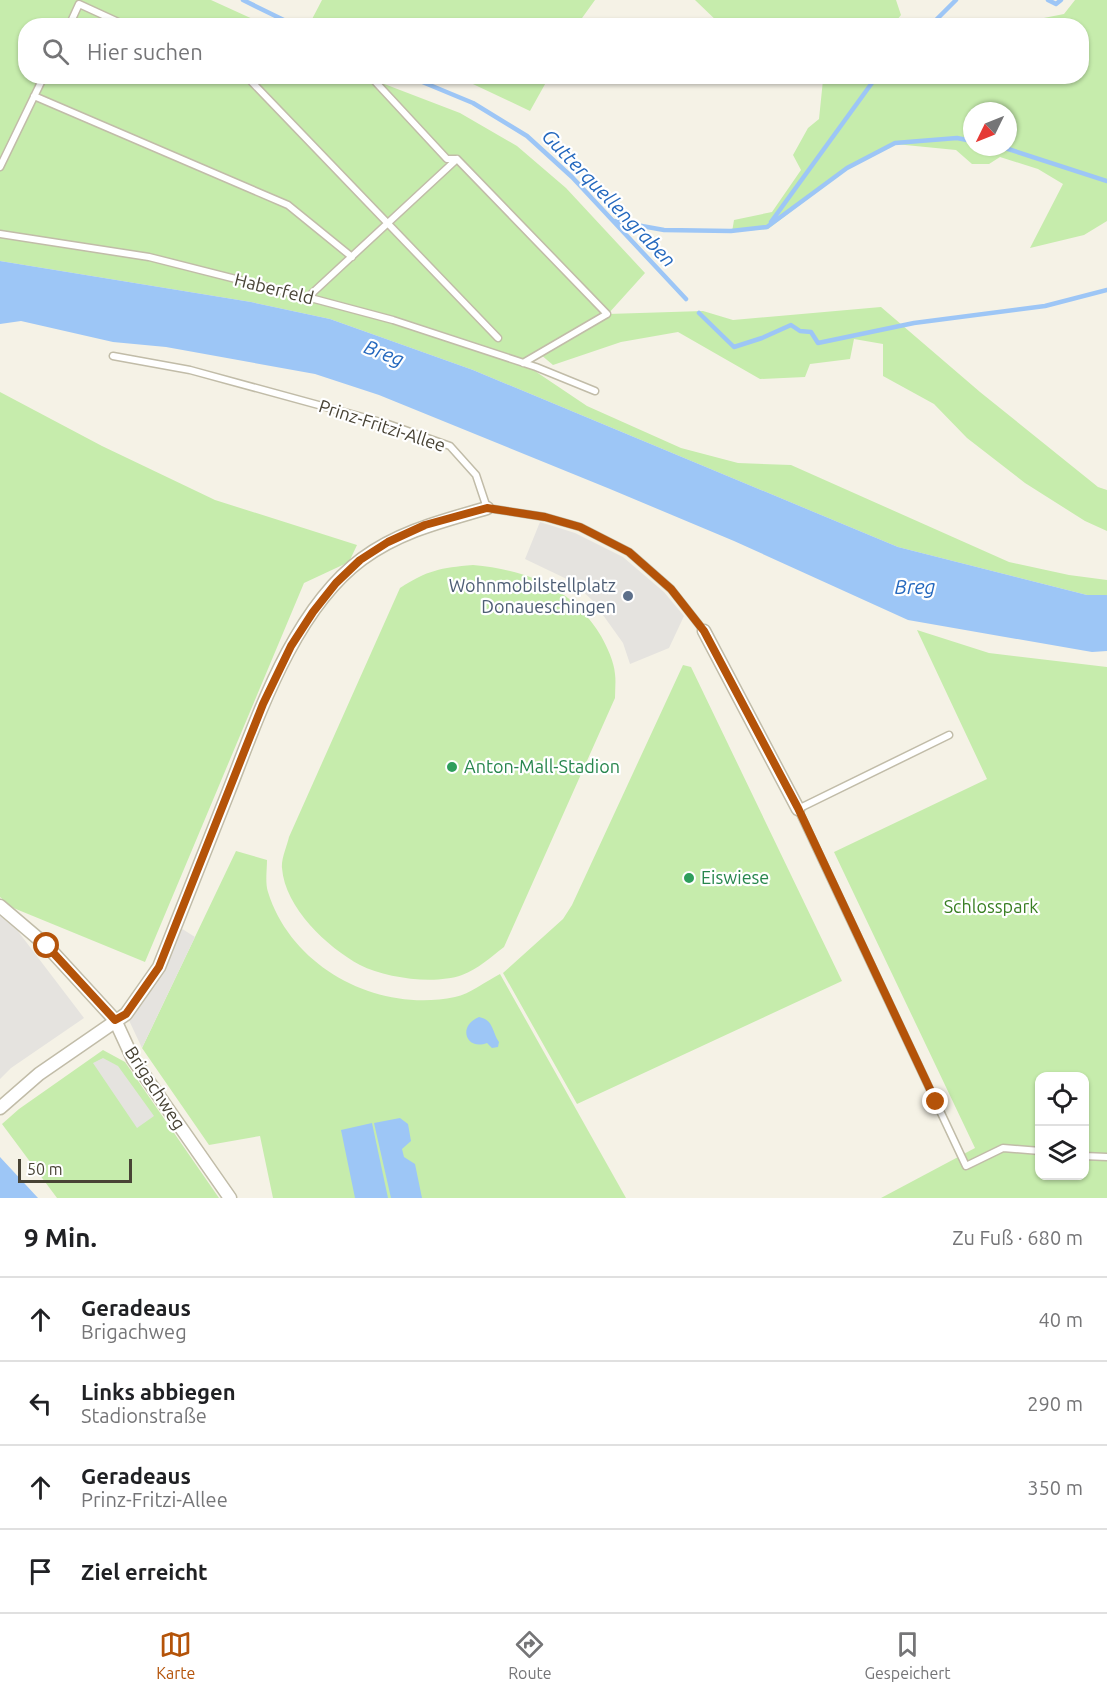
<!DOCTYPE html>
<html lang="de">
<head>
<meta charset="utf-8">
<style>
	body { margin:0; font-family:Ubuntu,sans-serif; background:#f2f2f2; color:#202124 }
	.controls { position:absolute; right:18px; bottom:18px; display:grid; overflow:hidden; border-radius:12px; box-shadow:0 2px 4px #0004 }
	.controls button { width:54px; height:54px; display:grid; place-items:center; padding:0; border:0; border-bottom:2px solid #e0e0e0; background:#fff; color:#202124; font:30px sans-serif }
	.compass { position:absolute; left:963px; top:102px; width:54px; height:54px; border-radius:50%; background:#fff; box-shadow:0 2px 4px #0004; rotate:227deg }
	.scale { position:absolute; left:18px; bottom:15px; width:114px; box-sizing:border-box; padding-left:6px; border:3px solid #484335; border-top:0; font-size:16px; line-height:21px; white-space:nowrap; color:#484335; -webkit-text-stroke:4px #fff; paint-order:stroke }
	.stop { position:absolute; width:18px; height:18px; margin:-14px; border:4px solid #b45309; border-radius:50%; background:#fff }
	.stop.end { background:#b45309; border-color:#fff; box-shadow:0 2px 6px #0008 }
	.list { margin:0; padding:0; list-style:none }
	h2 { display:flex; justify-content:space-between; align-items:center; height:78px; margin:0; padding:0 24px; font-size:26px }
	h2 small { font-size:20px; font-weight:400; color:#757577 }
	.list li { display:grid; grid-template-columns:39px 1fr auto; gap:18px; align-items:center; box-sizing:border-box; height:84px; padding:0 24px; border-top:2px solid #e0e0e0 }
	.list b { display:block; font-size:22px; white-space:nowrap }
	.list p { margin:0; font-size:20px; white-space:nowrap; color:#757577 }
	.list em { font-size:20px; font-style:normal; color:#757577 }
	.icon { flex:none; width:33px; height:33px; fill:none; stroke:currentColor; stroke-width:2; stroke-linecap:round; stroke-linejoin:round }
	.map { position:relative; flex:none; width:1107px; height:1198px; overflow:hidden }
	.search { position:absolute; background:#fff; box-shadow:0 2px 4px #0004; left:18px; right:18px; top:18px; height:66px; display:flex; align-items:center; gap:15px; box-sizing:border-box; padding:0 21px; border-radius:24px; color:#757577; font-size:22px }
	.sheet { height:414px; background:#fff }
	nav { display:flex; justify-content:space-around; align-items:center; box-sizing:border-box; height:84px; border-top:2px solid #e0e0e0; background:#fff; font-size:16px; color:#757577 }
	nav a { display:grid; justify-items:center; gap:3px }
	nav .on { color:#b45309 }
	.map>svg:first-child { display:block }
	.green { fill:#c6ecac; fill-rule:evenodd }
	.parking { fill:#e5e3df }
	.water { fill:#9dc6f6 }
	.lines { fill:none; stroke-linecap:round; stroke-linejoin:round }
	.stream { stroke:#9dc6f6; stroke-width:4.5 }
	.service-casing { stroke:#c1bca8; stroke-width:9 }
	.minor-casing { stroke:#c1bca8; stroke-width:15 }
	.service { stroke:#fff; stroke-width:6 }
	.minor { stroke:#fff; stroke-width:12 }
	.route { stroke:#b45309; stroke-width:8 }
	.service-dot { fill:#5c6f8a; stroke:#fff; stroke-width:2 }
	.leisure-dot { fill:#2e9e5b; stroke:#fff; stroke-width:2 }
	.labels { text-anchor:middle; stroke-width:4.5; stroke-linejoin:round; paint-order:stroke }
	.street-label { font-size:18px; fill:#484335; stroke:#fff }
	.service-label { font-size:18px; fill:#4e5e75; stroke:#fff; text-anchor:end }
	.leisure-label { font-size:18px; fill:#27864d; stroke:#fff; text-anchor:start }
	.park-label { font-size:18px; fill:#397f23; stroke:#fff }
	.water-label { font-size:20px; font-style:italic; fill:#2468be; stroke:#fff }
</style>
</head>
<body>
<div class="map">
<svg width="1107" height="1198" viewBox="0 0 1107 1198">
	<rect width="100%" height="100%" fill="#f5f2e6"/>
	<path class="green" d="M0,0H211L266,25L26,26V76L366,77L460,113L517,146L566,188L645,273L608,314L703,311L733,320L881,307L980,392L1098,487L1107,490V531L1085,521L1025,483L967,438L934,404L883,376V344L854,339L850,359L810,364L805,377L760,379L678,332L621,342L553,365L540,354L523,363L587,406L681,448L738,463L791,465L1009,562L1069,575L1107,580V595H1087L898,547L473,370L330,319L251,302L0,261Z
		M322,0H595L577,25H317L310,23Z
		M695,0H896L901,15L893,25H721Z
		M1075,0H1107V221L1084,235L1030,248L1063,184L1038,169L1000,157L989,164H972L956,150L895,144L847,169L768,229L732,232L734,220L772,212L801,170L793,155L808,128L819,119L823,80L815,77L1082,76V26L1008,25L1064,14ZM972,111H1008V147H972Z
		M458,77H549L530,111Z
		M0,392L102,446L215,500L357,545L349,562L304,583L145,962L11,907L0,897Z
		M473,565C526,570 572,587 601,636C607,647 614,661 615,674C616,682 615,690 615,698L504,947C491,957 478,969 462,975C434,985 386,978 360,965C327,947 285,908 282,868C281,859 287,846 289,837L400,588C428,570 440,568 473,565Z
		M917,630L989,653L1107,667V1198H881L975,1148L834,852L987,779ZM1040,1076H1084V1176H1040Z
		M683,665L691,667L842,981L577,1104L503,973L563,919L572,905Z
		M236,851L267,860C267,870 265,883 268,892C292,969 379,1013 455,997C470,994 486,981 500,974L626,1198H273L260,1136L209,1145L142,1048Z
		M103,1050L125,1062L219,1198H57L2,1124L19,1109Z"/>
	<path class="parking" d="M540,522L575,533L623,557L664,592L684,616L669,648L630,664L623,643L593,601L573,582L525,559Z
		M0,915L17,930L84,1018L11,1068L0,1079Z
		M176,925L195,937L142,1048L126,1014Z
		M103,1058L118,1066L154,1116L137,1128L93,1063Z"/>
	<path class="water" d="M0,261L251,302L330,319L473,370L898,547L1087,595H1107V651L1092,652L908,620L734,541L610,489L379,395L315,374L166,347L113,342L21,321L0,324Z
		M479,1017C494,1020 492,1032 499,1042L498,1047L492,1048L487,1043C466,1051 457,1026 479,1017Z
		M400,1118L408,1124L411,1141L402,1149L404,1157L415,1164L422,1198H391L374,1123Z
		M372,1123L388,1198H355L341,1130Z
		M0,1157L38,1198H0Z"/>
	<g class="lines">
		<path class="stream" d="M243,0L296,26
			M1048,0L1056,4L1061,0
			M930,26L956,0
			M408,76L473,103L527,136L572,177L686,299
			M1002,147L1107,181
			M614,221L664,230L731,231L767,227L847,168L895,143L957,138L972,141
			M771,222L877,76
			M699,313L734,347L762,338L791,325L800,331L811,332L818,343L914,323L1045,306L1107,290"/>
		<g class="service-casing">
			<path id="service" d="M69,26L79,4L127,26
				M244,76L248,78L498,338
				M370,76L447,159H457L607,314L523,363
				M34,96L288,205L352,257
				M0,167L44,76
				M0,234L149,257L303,296L393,320L536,367L595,391
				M308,297L457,159
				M113,356L190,370L388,424L450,446L476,475L487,508L545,517L580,527L629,552L671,589L704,631
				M949,735L798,809L966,1166L1003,1148L1040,1151
				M1084,1156L1107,1157"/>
		</g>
		<g class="minor-casing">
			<path id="minor" d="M704,631L798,809
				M0,906L47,946L115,1020L133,1059L230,1198
				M0,1108L39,1074L126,1014L159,967C182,909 205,851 228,793C258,717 293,610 362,559C400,531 443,521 487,508"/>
		</g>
		<use href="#service" class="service"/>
		<use href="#minor" class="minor"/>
	</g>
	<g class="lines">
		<path class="route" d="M47,946L115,1020L126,1014L159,967L263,704L291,646L313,612L336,583L360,560L388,542L425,525L487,508L545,517L580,527L629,552L671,589L704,631L798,808L936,1102"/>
	</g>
	<circle class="service-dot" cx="628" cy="596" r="6"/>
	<g class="leisure-dot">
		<circle cx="452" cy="767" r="6"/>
		<circle cx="689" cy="878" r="6"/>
	</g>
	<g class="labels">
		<g class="street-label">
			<text transform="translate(274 289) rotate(14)" y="6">Haberfeld</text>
			<text transform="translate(382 426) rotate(18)" y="6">Prinz-Fritzi-Allee</text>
			<text transform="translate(155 1088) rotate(57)" y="6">Brigachweg</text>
		</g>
		<g class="service-label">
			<text x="616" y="592">Wohnmobilstellplatz<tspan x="616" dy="21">Donaueschingen</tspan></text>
		</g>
		<g class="leisure-label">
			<text x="464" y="773">Anton-Mall-Stadion</text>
			<text x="701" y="884">Eiswiese</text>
		</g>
		<g class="park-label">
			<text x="991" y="913">Schlosspark</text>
		</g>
		<g class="water-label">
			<text transform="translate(609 198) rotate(46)" y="7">Gutterquellengraben</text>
			<text transform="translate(384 353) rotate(21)" y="7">Breg</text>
			<text x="915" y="594">Breg</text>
		</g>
	</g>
</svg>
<div class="controls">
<button><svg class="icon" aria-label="locate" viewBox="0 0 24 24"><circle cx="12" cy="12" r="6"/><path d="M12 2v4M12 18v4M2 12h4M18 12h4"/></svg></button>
<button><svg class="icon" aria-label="layers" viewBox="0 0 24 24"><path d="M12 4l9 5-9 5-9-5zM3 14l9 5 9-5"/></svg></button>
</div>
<svg class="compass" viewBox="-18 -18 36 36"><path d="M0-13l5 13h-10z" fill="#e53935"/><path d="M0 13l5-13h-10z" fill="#757577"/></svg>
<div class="scale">50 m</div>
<div class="stop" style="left:47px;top:946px"></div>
<div class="stop end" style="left:936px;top:1102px"></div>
<div class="search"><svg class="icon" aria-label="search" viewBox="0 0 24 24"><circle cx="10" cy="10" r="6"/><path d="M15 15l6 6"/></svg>Hier suchen</div>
</div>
<section class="sheet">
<h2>9 Min.<small>Zu Fuß · 680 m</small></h2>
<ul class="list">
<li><svg class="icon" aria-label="ahead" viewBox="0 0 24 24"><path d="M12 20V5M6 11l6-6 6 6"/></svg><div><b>Geradeaus</b><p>Brigachweg</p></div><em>40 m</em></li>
<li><svg class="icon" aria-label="left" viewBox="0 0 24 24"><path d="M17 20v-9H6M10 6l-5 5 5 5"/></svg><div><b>Links abbiegen</b><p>Stadionstraße</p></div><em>290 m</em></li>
<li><svg class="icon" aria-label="ahead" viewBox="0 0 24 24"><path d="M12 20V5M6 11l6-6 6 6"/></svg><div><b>Geradeaus</b><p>Prinz-Fritzi-Allee</p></div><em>350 m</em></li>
<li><svg class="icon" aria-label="arrive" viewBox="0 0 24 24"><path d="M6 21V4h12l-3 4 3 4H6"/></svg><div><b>Ziel erreicht</b></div></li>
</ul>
</section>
<nav>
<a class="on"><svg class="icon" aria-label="map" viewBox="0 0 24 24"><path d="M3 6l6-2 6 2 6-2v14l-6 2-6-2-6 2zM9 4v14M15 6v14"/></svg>Karte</a>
<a><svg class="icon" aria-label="directions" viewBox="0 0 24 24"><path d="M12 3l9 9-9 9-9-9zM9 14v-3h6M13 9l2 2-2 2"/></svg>Route</a>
<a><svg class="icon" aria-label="saved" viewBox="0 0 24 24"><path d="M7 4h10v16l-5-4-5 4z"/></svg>Gespeichert</a>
</nav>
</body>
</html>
